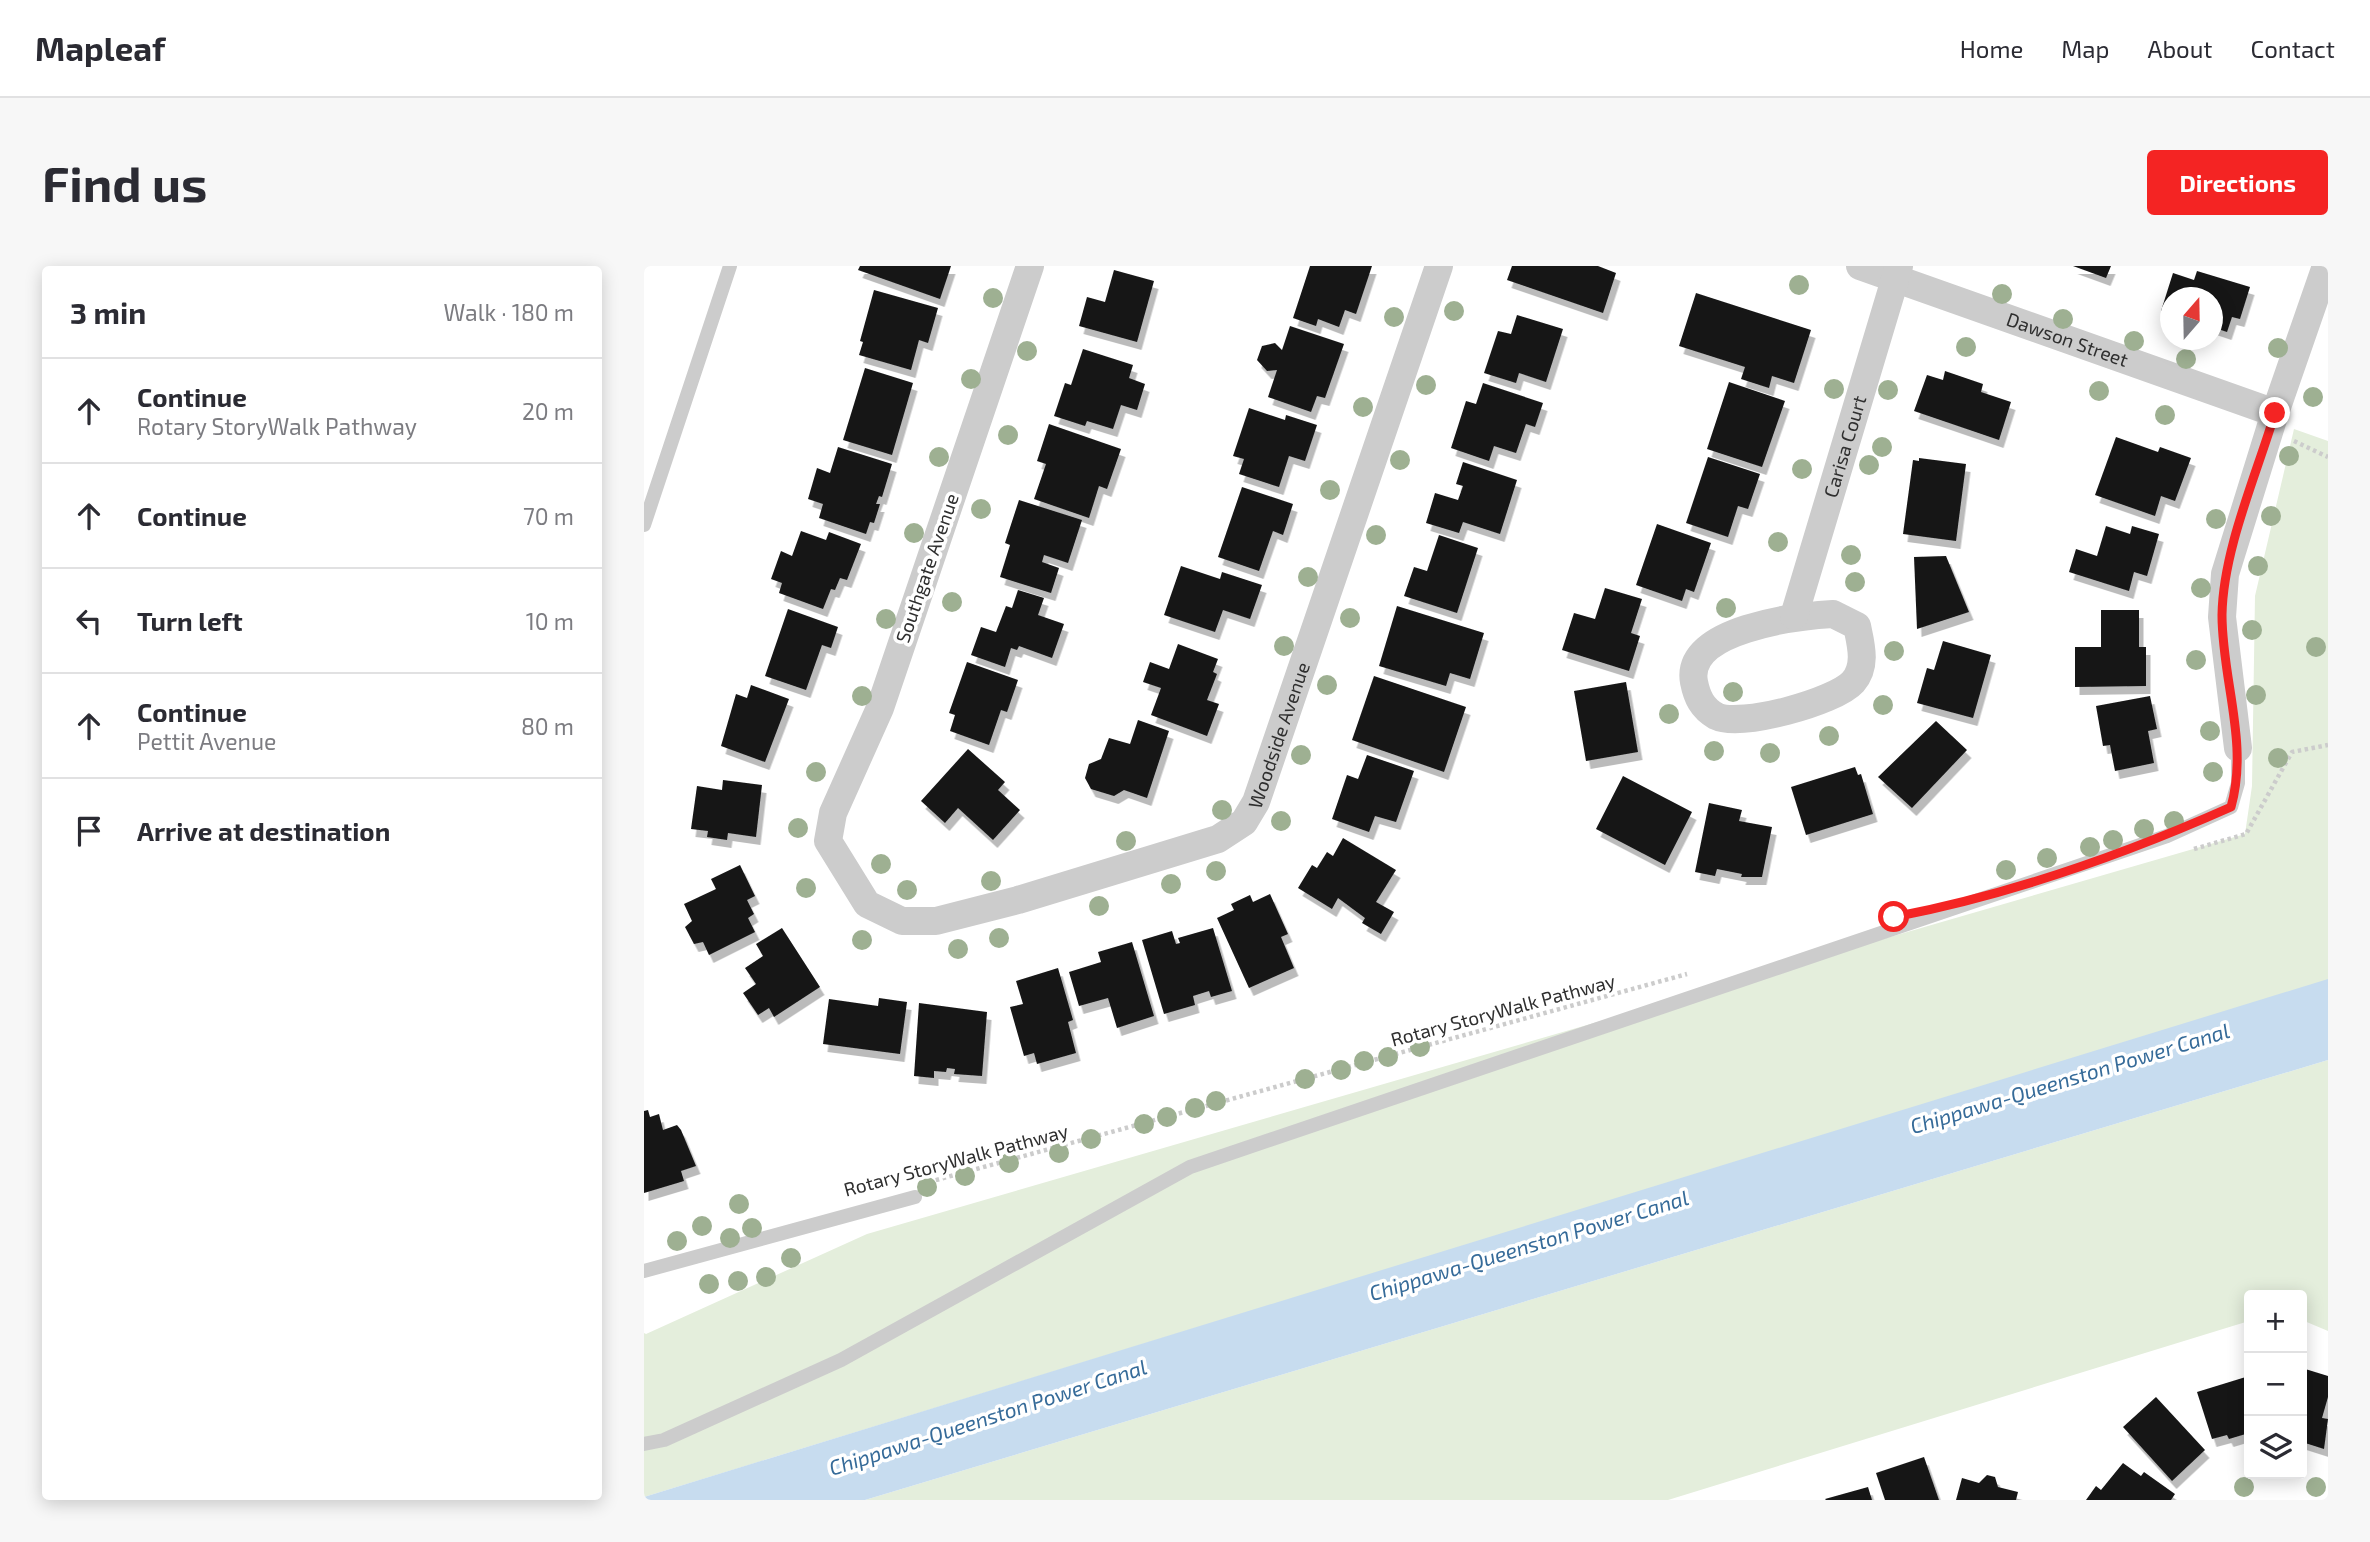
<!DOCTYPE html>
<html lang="en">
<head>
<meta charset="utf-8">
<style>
	body { margin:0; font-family:"Exo 2",sans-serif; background:#f7f7f7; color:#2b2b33 }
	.controls { position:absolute; right:21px; bottom:21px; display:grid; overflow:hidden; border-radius:7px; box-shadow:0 4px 18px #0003 }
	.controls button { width:63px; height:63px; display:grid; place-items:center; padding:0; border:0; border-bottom:2px solid #e1e1e2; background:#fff; color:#2b2b33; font:35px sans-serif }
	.compass { position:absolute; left:1516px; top:21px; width:63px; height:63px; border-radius:50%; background:#fff; box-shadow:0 4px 18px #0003; rotate:20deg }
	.stop { position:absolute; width:21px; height:21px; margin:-16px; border:5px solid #f42423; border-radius:50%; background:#fff }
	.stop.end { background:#f42423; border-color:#fff; box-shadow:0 2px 7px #0008 }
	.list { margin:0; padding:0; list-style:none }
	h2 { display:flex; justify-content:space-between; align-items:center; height:91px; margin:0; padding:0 28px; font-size:30px }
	h2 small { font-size:23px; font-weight:400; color:#7c7c81 }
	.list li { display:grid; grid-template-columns:46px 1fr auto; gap:21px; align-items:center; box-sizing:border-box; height:105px; padding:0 28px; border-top:2px solid #e1e1e2 }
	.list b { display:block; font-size:26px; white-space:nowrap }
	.list p { margin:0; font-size:23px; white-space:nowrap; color:#7c7c81 }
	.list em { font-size:23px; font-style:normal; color:#7c7c81 }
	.icon { flex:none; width:38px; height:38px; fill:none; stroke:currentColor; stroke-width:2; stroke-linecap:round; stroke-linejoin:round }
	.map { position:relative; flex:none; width:1684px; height:1234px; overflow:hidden; border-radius:7px }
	header { display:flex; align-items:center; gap:42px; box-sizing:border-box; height:98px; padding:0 35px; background:#fff; border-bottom:2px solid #e1e1e2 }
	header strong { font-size:33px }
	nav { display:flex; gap:38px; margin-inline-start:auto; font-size:24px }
	.intro { display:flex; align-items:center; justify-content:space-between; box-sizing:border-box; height:168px; padding:0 42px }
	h1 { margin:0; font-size:49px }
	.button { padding:18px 32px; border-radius:7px; background:#f42423; color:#fff; font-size:24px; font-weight:700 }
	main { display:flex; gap:42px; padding:0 42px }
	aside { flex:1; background:#fff; border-radius:7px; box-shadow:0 4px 18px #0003 }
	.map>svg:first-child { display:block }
	.green { fill:#e4eedc }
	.water { fill:#c7dcef }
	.building { fill:#161616; filter:url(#shadow) }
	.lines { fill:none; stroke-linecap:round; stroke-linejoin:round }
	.path { stroke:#ccc; stroke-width:4.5; stroke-dasharray:3.5 3.5; stroke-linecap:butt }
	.service { stroke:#ccc; stroke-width:14 }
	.minor { stroke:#ccc; stroke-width:28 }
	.tree { fill:#9eb092 }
	.route { stroke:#f42423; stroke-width:9 }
	.labels { text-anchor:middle; stroke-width:7; stroke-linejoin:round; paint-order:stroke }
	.street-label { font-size:19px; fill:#2f2f2f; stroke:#fff }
	.water-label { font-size:21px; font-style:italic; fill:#366b99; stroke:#fff }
</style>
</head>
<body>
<header>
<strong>Mapleaf</strong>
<nav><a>Home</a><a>Map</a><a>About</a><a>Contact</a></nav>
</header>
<div class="intro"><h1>Find us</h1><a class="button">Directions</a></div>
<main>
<aside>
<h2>3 min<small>Walk · 180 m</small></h2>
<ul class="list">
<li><svg class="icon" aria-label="ahead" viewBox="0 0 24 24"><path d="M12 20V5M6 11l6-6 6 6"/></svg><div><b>Continue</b><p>Rotary StoryWalk Pathway</p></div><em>20 m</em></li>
<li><svg class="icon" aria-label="ahead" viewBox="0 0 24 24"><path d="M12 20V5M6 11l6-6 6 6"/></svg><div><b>Continue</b></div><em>70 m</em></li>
<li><svg class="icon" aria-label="left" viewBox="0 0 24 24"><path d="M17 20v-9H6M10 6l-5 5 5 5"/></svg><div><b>Turn left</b></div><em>10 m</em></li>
<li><svg class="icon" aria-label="ahead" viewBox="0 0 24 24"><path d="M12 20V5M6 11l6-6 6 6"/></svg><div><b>Continue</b><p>Pettit Avenue</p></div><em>80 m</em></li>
<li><svg class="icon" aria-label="arrive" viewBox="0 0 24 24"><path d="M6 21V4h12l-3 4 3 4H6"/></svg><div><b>Arrive at destination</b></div></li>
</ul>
</aside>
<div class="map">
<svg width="1684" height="1234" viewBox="0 0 1684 1234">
	<defs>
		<filter id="shadow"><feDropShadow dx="4.5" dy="8" stdDeviation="0" flood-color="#0004"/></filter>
	</defs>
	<rect width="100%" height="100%" fill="#fff"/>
	<path class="green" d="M1650,163L1684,175V715L0,1231V1067L2,1068L223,968L1601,568L1608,520L1611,330Z
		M1684,794V1065L1658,1054V1029H1605V1055L1024,1234H221Z"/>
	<path class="water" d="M1684,713V794L221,1234H0V1231Z"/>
	<path class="building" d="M216,0H307L296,33L214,4Z
		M666,0H728L712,48L701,44L695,61L674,53L672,60L649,52Z
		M868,0H954L972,7L959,47L863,14Z
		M1429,0H1467L1462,12Z
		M470,4L510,15L493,76L435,60L443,31L461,36Z
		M1553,5L1606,21L1596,53L1588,51L1583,66L1568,61V32H1526V48L1517,45L1529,7L1550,14Z
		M230,24L294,42L284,77L275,74L267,104L215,89L219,76L216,75Z
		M1052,27L1167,64L1150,117L1128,110L1125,122L1097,113L1101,101L1035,80Z
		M873,49L919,63L902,116L875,107L872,117L840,107L854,65L867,68Z
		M646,60L700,78L681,132L673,130L667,146L624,131L633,104L623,105L613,94L618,80L631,77L638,84Z
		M439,83L489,99L485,112L501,118L493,144L477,139L469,163L443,155L441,160L410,150L421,117L427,119Z
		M221,102L269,117L248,189L199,174Z
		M1301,105L1339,118L1337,126L1367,136L1355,174L1270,145L1283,109L1299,114Z
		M1085,116L1141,135L1118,201L1063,183Z
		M839,117L899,137L891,161L882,158L872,187L850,180L845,195L807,182L822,135L832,138Z
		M605,142L641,154L642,149L673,159L661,195L645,190L635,221L595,208L600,193L589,190Z
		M405,158L477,183L463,223L455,220L445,252L390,233L402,198L393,195Z
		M1472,171L1514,186L1516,181L1547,192L1531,235L1517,230L1511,250L1451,229Z
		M194,181L248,198L238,231L235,230L232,238H236L230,257L226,256L222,268L175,252L179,238L164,233L173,202L186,207Z
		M1064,191L1116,208L1104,243L1094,240L1084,271L1042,257Z
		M1275,192L1322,198L1312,275L1259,268L1269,194L1275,195Z
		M819,196L873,214L856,268L819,256L815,267L782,257L791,227L814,234L819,220L812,218Z
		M598,221L649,238L639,269L629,265L615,305L574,291Z
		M375,234L438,254L424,297L400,289L398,296L415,302L407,327L356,311L366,279L361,277Z
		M1013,258L1067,277L1050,326L1042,323L1038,335L992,319Z
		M1462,260L1486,268L1488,260L1515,268L1503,310L1490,306L1485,325L1425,306L1432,283L1453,290Z
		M157,265L182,274L185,266L217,278L203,314L196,312L191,324L187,323L179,343L135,327L138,317L127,313L137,285L148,290Z
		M795,269L834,282L813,347L760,330L770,301L783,305Z
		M1302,290L1325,346L1273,363L1270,291Z
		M537,300L576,313L578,306L618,319L606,353L579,344L571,366L520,349Z
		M961,322L998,333L987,367L996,370L985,405L918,384L930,347L951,353Z
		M374,324L400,332L394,349L420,358L408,392L375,380L373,384L367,382L361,401L327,389L337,361L352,366L362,340L368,342Z
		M753,340L840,367L826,413L806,407L802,420L735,400Z
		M144,343L194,361L187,382L178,379L162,424L121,410Z
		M1457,344H1495V381H1502V420L1431,421V381H1457Z
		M1299,375L1347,389L1329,452L1273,437L1283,402L1290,404Z
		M534,378L574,393L569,406L573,408L563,434L575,438L563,470L507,449L517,422L499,416L506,396L525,403Z
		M323,396L374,414L363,446L357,444L345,479L306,465L311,449L305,447Z
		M730,410L822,441L800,506L708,474Z
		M982,416L994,486L942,495L930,425Z
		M107,419L145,433L121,496L77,480L92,428L103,432Z
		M1506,430L1513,463L1504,465L1510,497L1471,505L1466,479L1459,480L1452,440Z
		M494,454L525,465L503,532L480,524L470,530L447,523L441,512L445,498L457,493L465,472L486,478Z
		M1292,455L1323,484L1268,542L1234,511Z
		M324,483L361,516L354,524L376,544L349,574L314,542L301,557L277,535Z
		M723,489L770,505L752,556L731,550L725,566L688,553L703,509L714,513Z
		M1211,501L1214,509L1217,508L1229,548L1162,569L1147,521Z
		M979,510L1048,546L1021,599L952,563Z
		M79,514L118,519L112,571L84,567L83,574L63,571L64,565L47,563L53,520L78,524Z
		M1065,537L1098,544L1095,555L1128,561L1118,611H1097L1098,608L1073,603L1071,610L1051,606Z
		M699,572L752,604L732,636L750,646L737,668L718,657L721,652L694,632L688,643L654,622L668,599L673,602L683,586L689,590Z
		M96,599L111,630L103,634L110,648L104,652L111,666L65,689L59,676L50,678L41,661L48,655L40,638L72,623L67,613Z
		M626,628L644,668L637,671L650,702L605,722L573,652L590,644L587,638L606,629L609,636Z
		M138,662L176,721L130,751L125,742L114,749L99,727L112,718L101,702L119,690L112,678Z
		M569,662L588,725L567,731L565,725L549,730L551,739L520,748L498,674L528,665L532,678L536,677L534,672Z
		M488,676L510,750L473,762L464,732L435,740L425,706L457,696L454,686Z
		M414,702L429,754L424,756L432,787L393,798L390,787L380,790L366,741L379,738L372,715Z
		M235,732L263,736L256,788L179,778L185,733L234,740Z
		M275,737L343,746L338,810L310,808L311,803L303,802L302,806L290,805V812L270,810Z
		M4,844L6,851L15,848L19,864L33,859L37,864L52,900L37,905L40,915L0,927V845Z
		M1658,1102L1684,1110V1131L1678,1152L1684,1153L1680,1183L1658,1176Z
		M1605,1110V1167L1585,1173L1583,1169L1568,1173L1553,1126Z
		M1512,1131L1561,1184L1528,1215L1479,1161Z
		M1280,1191L1295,1234H1241L1232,1207Z
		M1479,1197L1497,1210L1500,1206L1531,1228L1527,1234H1442L1452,1220L1457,1224Z
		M1343,1209L1351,1211L1354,1221L1374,1226L1372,1234H1312L1318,1212L1335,1217Z
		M1224,1221L1228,1234H1182L1181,1233Z"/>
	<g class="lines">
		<path class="path" d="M1650,175L1684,191
			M1550,583L1602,568L1648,486L1684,479
			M285,916L1043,708"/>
		<path class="service" d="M0,259L86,0
			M0,1005L271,931
			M0,1178L20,1174L197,1094L546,901L1523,570L1587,541L1594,517V482"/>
		<g class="minor">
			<path id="s1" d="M386,0L236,442L189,547L184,575L223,638L258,655H292L374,634L574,573L600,556L612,536L795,0"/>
			<path id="s2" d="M1216,0L1631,147"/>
			<path d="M1189,348L1213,360C1217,379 1223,400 1209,416C1191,436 1096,462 1072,450C1058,442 1053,431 1050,416C1040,363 1154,350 1189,348Z"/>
			<path id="s3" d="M1150,350L1255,0"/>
			<path d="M1594,482L1578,351L1581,308L1631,147L1682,0"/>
		</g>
	</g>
	<g class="tree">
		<circle cx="1155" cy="19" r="10"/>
		<circle cx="1358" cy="28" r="10"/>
		<circle cx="349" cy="32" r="10"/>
		<circle cx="810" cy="45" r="10"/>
		<circle cx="750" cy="51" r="10"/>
		<circle cx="1419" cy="53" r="10"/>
		<circle cx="1490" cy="75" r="10"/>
		<circle cx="1322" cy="81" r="10"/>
		<circle cx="1634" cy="82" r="10"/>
		<circle cx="383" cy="85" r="10"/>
		<circle cx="1542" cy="93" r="10"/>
		<circle cx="327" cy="113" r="10"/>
		<circle cx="782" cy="119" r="10"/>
		<circle cx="1190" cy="123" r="10"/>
		<circle cx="1244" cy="124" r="10"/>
		<circle cx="1455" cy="125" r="10"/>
		<circle cx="1669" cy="131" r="10"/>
		<circle cx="719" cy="141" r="10"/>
		<circle cx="1521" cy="149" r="10"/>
		<circle cx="364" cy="169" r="10"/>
		<circle cx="1238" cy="181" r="10"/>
		<circle cx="1645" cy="190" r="10"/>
		<circle cx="295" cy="191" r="10"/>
		<circle cx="756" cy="194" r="10"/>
		<circle cx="1225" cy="199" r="10"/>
		<circle cx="1158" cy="203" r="10"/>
		<circle cx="686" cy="224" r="10"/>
		<circle cx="337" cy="243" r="10"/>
		<circle cx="1627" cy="250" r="10"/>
		<circle cx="1572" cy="253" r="10"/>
		<circle cx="270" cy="267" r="10"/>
		<circle cx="732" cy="269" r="10"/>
		<circle cx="1134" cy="276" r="10"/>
		<circle cx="1207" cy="289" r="10"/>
		<circle cx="1614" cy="300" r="10"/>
		<circle cx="664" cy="311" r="10"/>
		<circle cx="1211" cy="316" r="10"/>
		<circle cx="1557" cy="322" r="10"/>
		<circle cx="308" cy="336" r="10"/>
		<circle cx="1082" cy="342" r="10"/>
		<circle cx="706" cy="352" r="10"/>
		<circle cx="242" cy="353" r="10"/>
		<circle cx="1608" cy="364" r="10"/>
		<circle cx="640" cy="380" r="10"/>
		<circle cx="1672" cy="381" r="10"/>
		<circle cx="1250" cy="385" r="10"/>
		<circle cx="1552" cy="394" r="10"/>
		<circle cx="683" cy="419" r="10"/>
		<circle cx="1089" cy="426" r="10"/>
		<circle cx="1612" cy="429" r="10"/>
		<circle cx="218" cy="430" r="10"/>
		<circle cx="1239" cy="439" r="10"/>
		<circle cx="1025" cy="448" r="10"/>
		<circle cx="1566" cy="465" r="10"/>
		<circle cx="1185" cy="470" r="10"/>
		<circle cx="1070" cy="485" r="10"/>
		<circle cx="1126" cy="487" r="10"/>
		<circle cx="657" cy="489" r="10"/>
		<circle cx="1634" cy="492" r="10"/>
		<circle cx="172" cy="506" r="10"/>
		<circle cx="1569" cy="506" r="10"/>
		<circle cx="578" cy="544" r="10"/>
		<circle cx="637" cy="555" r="10"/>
		<circle cx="1530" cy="555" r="10"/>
		<circle cx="154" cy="562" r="10"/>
		<circle cx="1500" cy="563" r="10"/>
		<circle cx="1469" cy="574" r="10"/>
		<circle cx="482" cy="575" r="10"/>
		<circle cx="1446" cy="581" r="10"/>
		<circle cx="1403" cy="592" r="10"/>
		<circle cx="237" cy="598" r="10"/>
		<circle cx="1362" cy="604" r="10"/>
		<circle cx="572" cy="605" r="10"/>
		<circle cx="347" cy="615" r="10"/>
		<circle cx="527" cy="618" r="10"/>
		<circle cx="162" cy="622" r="10"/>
		<circle cx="263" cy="624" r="10"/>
		<circle cx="455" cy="640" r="10"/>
		<circle cx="355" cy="672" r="10"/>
		<circle cx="218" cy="674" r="10"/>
		<circle cx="314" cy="683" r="10"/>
		<circle cx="776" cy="781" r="10"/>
		<circle cx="744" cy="791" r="10"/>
		<circle cx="720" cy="795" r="10"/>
		<circle cx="697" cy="804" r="10"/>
		<circle cx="661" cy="813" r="10"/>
		<circle cx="572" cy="835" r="10"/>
		<circle cx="551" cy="842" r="10"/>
		<circle cx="523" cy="851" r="10"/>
		<circle cx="500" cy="858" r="10"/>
		<circle cx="447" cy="873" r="10"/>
		<circle cx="415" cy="887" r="10"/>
		<circle cx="365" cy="897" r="10"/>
		<circle cx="321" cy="910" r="10"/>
		<circle cx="283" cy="921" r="10"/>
		<circle cx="95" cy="938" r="10"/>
		<circle cx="58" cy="960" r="10"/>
		<circle cx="108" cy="962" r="10"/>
		<circle cx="86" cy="972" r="10"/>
		<circle cx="33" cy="975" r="10"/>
		<circle cx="147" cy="992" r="10"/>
		<circle cx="122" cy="1011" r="10"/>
		<circle cx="94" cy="1015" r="10"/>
		<circle cx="65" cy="1018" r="10"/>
		<circle cx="1600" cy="1221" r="10"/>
		<circle cx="1672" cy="1221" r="10"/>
	</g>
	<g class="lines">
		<path class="route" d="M1250,651C1365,629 1479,589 1587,541C1605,477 1578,414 1578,349C1579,284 1612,210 1631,147"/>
	</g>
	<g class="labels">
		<g class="street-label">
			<text dy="7" stroke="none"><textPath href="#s2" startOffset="220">Dawson Street</textPath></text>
			<text dy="7" stroke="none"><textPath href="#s3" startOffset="177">Carisa Court</textPath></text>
			<text transform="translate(283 302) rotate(-71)" y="7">Southgate Avenue</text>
			<text dy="7" stroke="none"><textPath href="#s1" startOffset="1176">Woodside Avenue</textPath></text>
			<text transform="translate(859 744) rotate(-15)" y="7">Rotary StoryWalk Pathway</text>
			<text transform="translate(312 894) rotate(-15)" y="7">Rotary StoryWalk Pathway</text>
		</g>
		<g class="water-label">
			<text transform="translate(1426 813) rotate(-17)" y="7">Chippawa-Queenston Power Canal</text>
			<text transform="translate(885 980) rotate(-17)" y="7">Chippawa-Queenston Power Canal</text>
			<text transform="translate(344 1152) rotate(-18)" y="7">Chippawa-Queenston Power Canal</text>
		</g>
	</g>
</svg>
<div class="controls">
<button>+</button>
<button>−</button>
<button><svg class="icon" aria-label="layers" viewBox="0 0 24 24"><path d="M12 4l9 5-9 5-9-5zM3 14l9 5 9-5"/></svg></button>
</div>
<svg class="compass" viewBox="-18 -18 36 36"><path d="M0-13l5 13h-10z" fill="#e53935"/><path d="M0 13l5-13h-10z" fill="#7c7c81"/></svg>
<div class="stop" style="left:1250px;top:651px"></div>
<div class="stop end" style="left:1631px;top:147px"></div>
</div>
</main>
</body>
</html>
